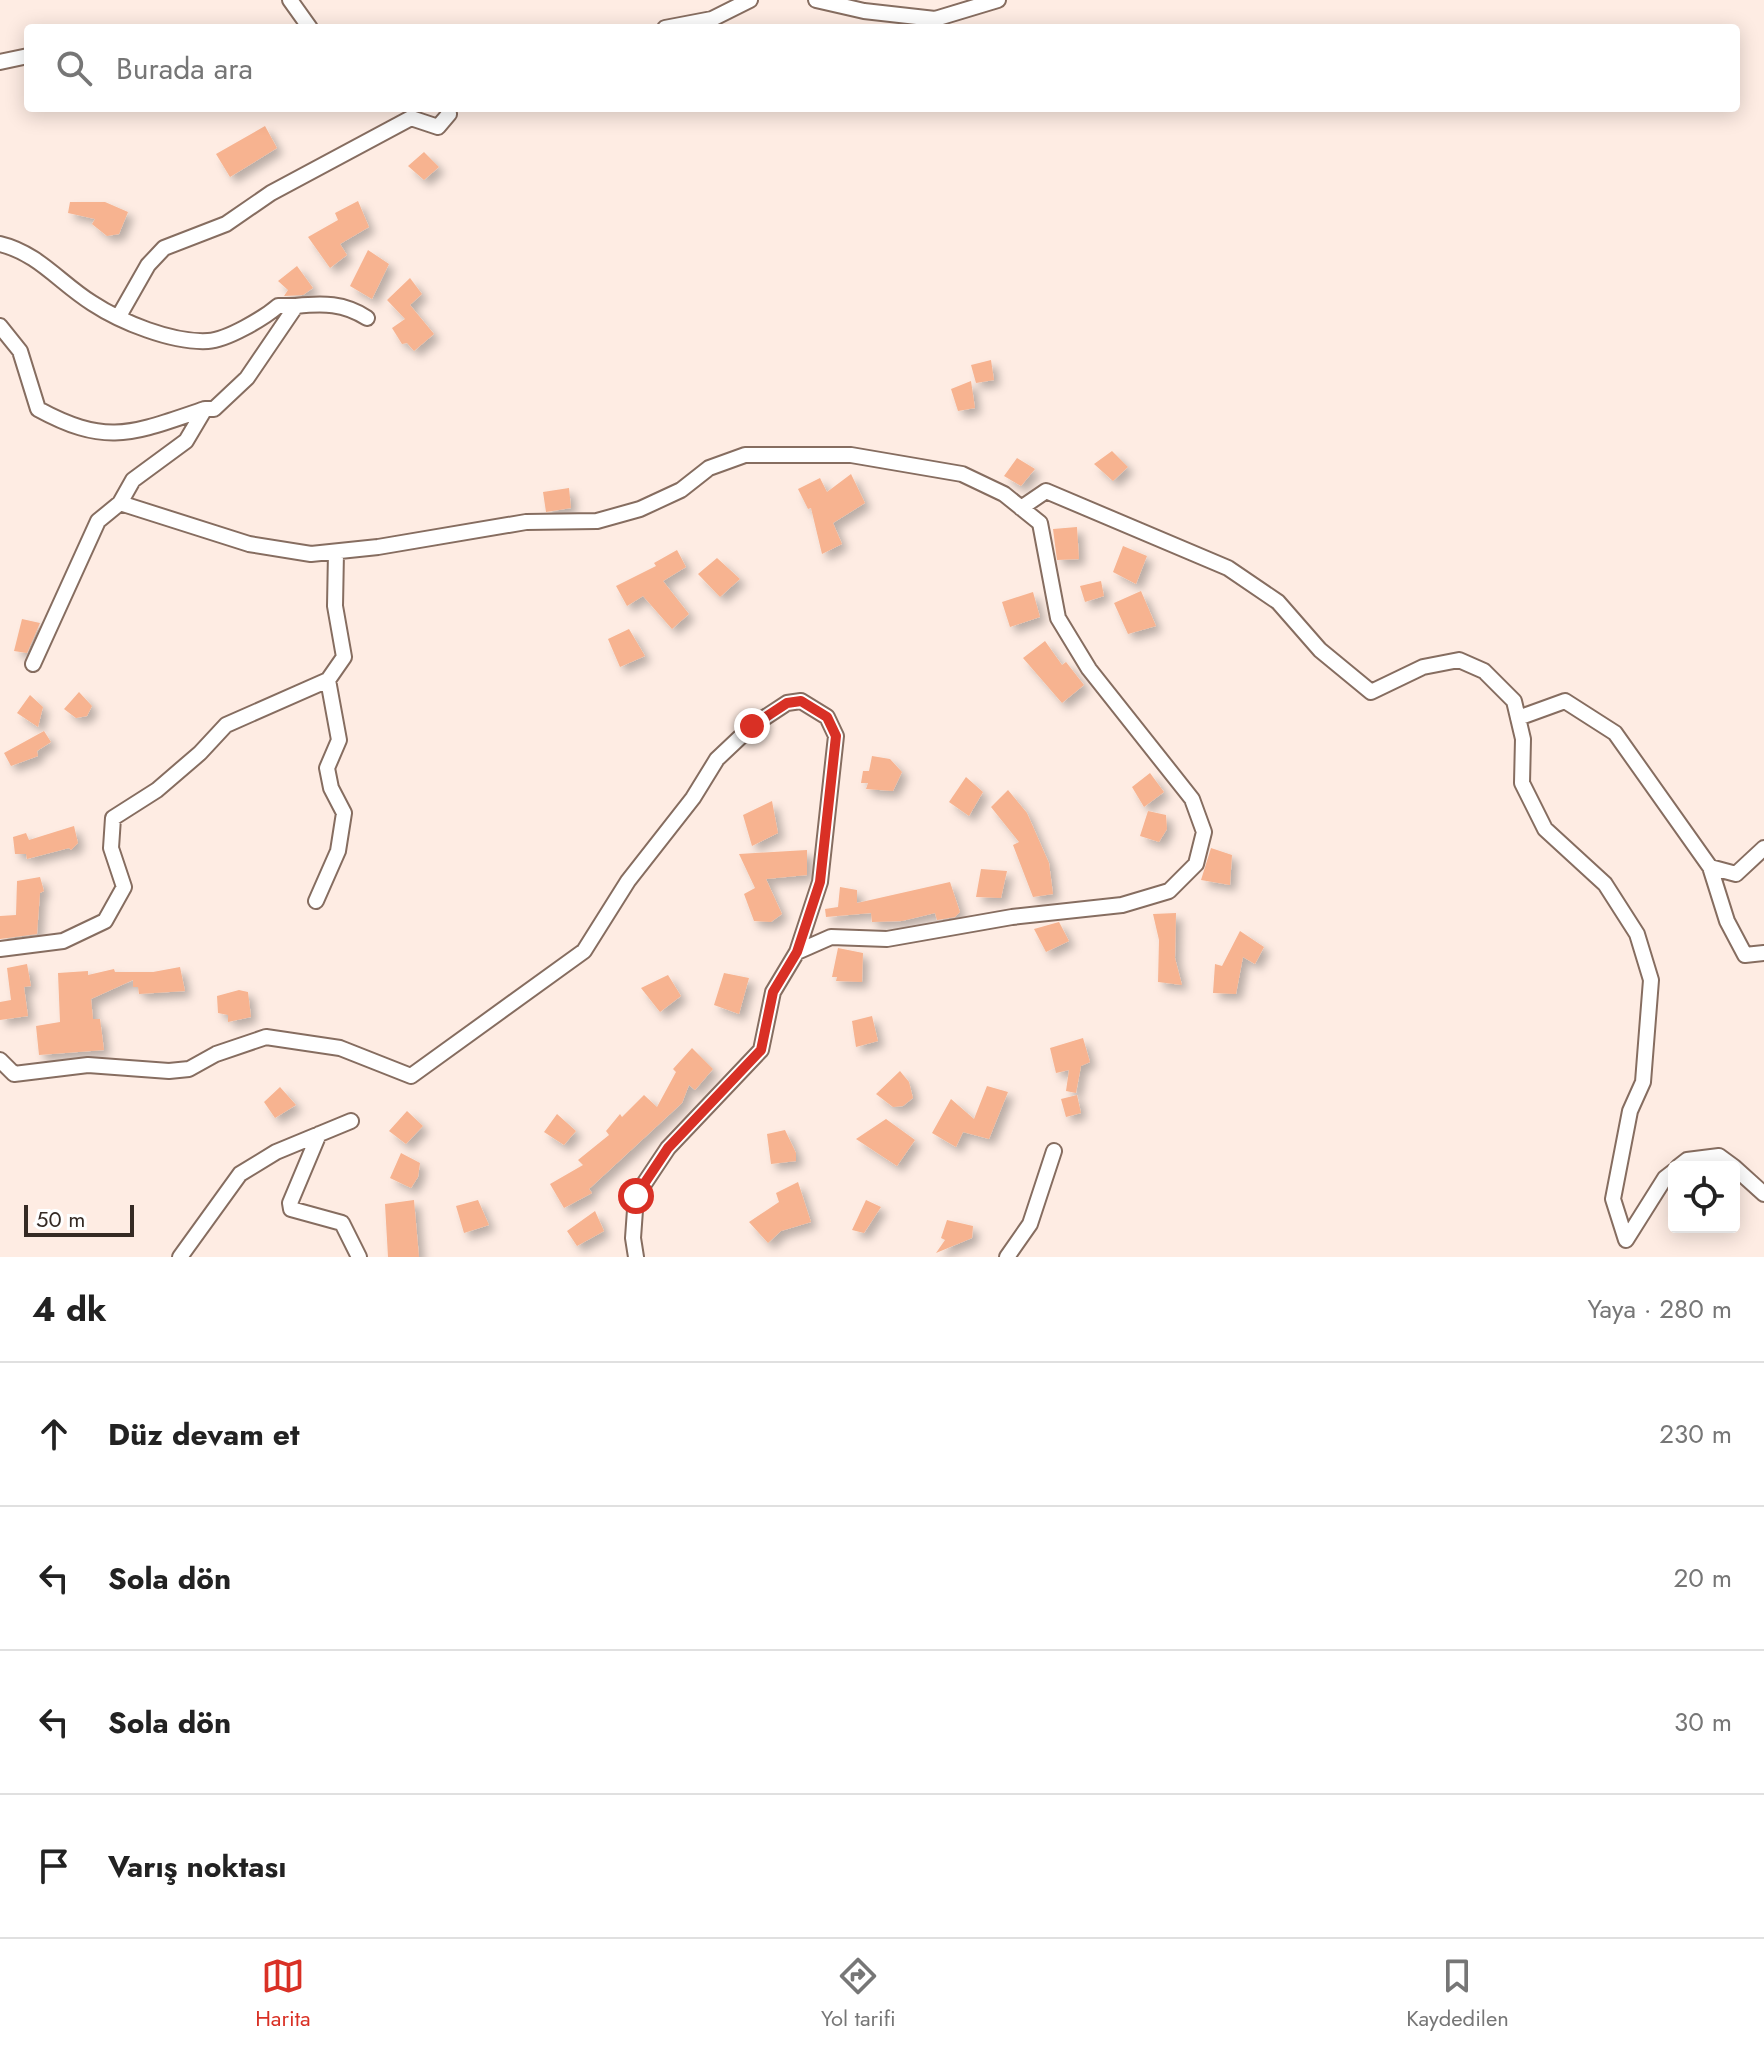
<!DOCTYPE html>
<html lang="tr">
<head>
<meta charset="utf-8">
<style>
	body { margin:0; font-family:Jost,sans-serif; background:#f6f6f6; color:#222 }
	.controls { position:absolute; right:24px; bottom:24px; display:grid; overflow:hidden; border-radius:8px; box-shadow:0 4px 20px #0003 }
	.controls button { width:72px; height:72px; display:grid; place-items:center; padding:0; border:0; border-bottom:2px solid #e0e0e0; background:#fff; color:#222; font:40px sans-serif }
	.scale { position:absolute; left:24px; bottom:20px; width:110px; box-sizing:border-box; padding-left:8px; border:4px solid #352a24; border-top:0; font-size:22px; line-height:28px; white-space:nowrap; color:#352a24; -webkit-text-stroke:6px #fff; paint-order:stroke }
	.stop { position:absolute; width:24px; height:24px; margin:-18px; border:6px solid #d93025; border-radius:50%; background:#fff }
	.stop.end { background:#d93025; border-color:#fff; box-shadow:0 2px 8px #0008 }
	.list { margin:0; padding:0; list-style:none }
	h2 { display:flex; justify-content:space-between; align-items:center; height:104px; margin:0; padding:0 32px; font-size:34px }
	h2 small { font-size:26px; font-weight:400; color:#767676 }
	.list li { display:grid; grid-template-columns:52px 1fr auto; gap:24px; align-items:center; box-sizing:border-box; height:144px; padding:0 32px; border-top:2px solid #e0e0e0 }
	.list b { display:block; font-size:30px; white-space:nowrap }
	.list em { font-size:26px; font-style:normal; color:#767676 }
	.icon { flex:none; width:44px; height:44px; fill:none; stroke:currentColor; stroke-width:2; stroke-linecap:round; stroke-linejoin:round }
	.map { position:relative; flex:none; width:1764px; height:1257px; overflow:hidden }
	.search { position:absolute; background:#fff; box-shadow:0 4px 20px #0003; left:24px; right:24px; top:24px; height:88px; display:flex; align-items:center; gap:20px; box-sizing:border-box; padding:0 28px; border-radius:8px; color:#767676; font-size:30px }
	.sheet { height:680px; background:#fff }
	nav { display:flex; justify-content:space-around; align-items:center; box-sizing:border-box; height:112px; border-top:2px solid #e0e0e0; background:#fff; font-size:22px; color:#767676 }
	nav a { display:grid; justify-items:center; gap:4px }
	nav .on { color:#d93025 }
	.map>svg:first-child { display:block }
	.building { fill:#f7b390; filter:url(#shadow) }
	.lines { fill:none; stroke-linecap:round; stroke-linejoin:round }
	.minor-casing { stroke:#866d60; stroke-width:18 }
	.minor { stroke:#fff; stroke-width:14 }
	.route { stroke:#d93025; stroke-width:10 }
</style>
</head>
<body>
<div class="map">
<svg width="1764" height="1257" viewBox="0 0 1764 1257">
	<defs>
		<filter id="shadow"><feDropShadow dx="6" dy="6" stdDeviation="4" flood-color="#0004"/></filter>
	</defs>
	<rect width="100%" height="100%" fill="#feece3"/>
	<path class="building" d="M265,126L277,148L230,177L216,154Z
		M424,152L439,167L424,180L408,166Z
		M358,201L369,227L340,244L347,255L330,268L308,237L338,220L335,213Z
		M70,202H105L128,212L119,234L107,236L92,224L95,219L68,213Z
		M368,250L389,264L372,299L350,286Z
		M297,266L313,288L303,295L284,296L288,290L278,281Z
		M410,278L422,294L410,305L434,334L414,351L407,343L402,344L392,328L405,319L387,300Z
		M991,360L994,380L976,383L971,365Z
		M971,381L975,408L958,411L951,389Z
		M1112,451L1128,467L1113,481L1094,464Z
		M1017,458L1035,469L1021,486L1004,476Z
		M851,474L865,503L833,523L842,544L822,554L811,508L808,509L798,489L820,478L827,492Z
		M569,488L571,508L546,512L543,492Z
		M1077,527L1079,559L1057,560L1053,529Z
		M1123,546L1147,556L1136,584L1113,572Z
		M677,550L686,567L663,581L689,614L672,629L643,596L627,606L616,586L656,566L654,563Z
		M717,558L740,579L720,597L698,574Z
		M1101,581L1104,596L1085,602L1080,586Z
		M1141,591L1156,626L1128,634L1114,603Z
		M1033,592L1040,617L1010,627L1002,602Z
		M22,619L40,623L27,653L14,651Z
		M629,629L645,656L620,667L608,639Z
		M1045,641L1062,665L1066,662L1084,685L1062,703L1023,658Z
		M79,692L92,706L87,716L76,718L64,709Z
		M30,695L43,707L38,727L17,713Z
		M44,731L51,742L37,751L38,756L11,766L4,753Z
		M872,756L890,759L902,772L893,791L866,789L868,783H861L863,771H869Z
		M1150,773L1164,792L1144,807L1132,787Z
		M966,777L983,792L969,816L949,802Z
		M1008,790L1027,813L1049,863L1053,894L1033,897L1013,845L1019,842L991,807Z
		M772,801L778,833L752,846L743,815Z
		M1148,811L1166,815L1167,829L1159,842L1140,836Z
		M74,826L78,843L71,850L69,848L27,859L26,854H15L13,837L26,833L29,840Z
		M1211,848L1232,855L1230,885L1201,880Z
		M807,850V875L766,879L782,914L771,922L754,921L744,894L755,888L739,854Z
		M981,869L1007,871L1001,898L976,897Z
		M40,877L44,891L40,893L37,934L0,939V916L16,915L17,881Z
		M950,882L960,912L955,917L937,920L935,913L902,921L872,922L871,913L826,917L825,909L838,907L840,887L857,890V903Z
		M1176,913L1175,958L1182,985L1158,982L1159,940L1153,914Z
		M1059,922L1069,941L1046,952L1034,929Z
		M1240,931L1264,947L1255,964L1243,957L1236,994L1213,993L1215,964L1222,966Z
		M838,948L863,953L862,982L836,981L837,977H832Z
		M27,964L31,986L24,987L28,1016L0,1020V1002L11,1000L7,968Z
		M180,967L185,991L139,994L138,987H133V980L91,999L93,1019H100L104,1050L39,1055L36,1026L60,1022L58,973L88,971V975L114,969L115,972H153Z
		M724,973L749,978L739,1014L714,1005Z
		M668,975L681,996L660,1012L641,988Z
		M239,990L248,992L251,1017L228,1022V1015L218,1013L217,996Z
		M872,1016L878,1041L856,1047L852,1021Z
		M1083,1038L1090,1062L1081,1066L1076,1093L1066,1091L1069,1070L1056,1073L1050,1048Z
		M692,1048L713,1069L695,1090L689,1085L682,1103L589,1189L592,1193L564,1208L550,1184L583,1165L578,1160L609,1135L606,1131L620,1114L622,1117L644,1095L657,1107L676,1072L673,1069Z
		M900,1071L909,1082L913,1098L903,1106L893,1107L876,1094Z
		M987,1086L1008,1092L989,1139L963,1132L956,1147L932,1133L951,1099L974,1119Z
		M280,1087L296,1105L275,1118L264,1102Z
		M1077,1095L1081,1113L1066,1117L1061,1099Z
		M407,1111L423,1126L406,1144L389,1131Z
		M557,1114L576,1131L564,1145L544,1132Z
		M886,1119L915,1140L897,1166L856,1139Z
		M785,1130L796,1153V1161L771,1164L767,1134Z
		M401,1153L420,1163L418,1177L411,1188L390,1178Z
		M798,1182L811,1222L781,1231L768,1243L749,1222L779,1202L776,1193Z
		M414,1200L419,1257H388L385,1204Z
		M478,1200L489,1225L464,1233L456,1206Z
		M866,1200L881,1207L864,1233L852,1230Z
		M595,1211L604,1231L577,1246L567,1231Z
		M947,1220L973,1226L972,1238L936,1253L945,1240L941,1238Z"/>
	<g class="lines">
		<g class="minor-casing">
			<path id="minor" d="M290,0L310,28
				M816,0L864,11L935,19L998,0
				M665,28L712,19L750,0
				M0,62L28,56
				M0,244C38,253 60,283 92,303C121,322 172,343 208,341C227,340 264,318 278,306H296L247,378L214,409H205L186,441L133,480L120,503L98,521L33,664
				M296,306C323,303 344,303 367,318
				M119,316L148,265L164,248L226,224L271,193L411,118L438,127L449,114L447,108
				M0,326L20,351L38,409C108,447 133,433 205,409
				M120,503L249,544L311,554L378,547L526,522L597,521L640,509L681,490L709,468L745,455H851L962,474L1004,494L1040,523L1058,618L1089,669L1192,799L1204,832L1196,864L1169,891L1122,905L1012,917L887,939L831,937L797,952L773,992L761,1050L668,1148L636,1196L633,1238L636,1257
				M1021,508L1046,491L1228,568L1278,602L1320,650L1371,692L1423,667L1459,660L1484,671L1514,701L1523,739L1522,783L1545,829L1605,884L1637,934L1651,980L1643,1082L1630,1111L1613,1199L1626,1240L1665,1178L1674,1171
				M1518,718L1565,701L1615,733L1710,867L1736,874L1764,848
				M1710,867L1727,921L1745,955L1764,953
				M316,901L338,851L344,813L331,788L327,768L339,740L328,680
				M0,949L63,941L105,921L124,887L111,848L113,818L157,790L200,753L226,725L328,680L344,657L335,606L336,552
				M0,1060L14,1074L88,1065L169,1071L189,1069L216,1054L266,1037L340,1048L411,1076L584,951L628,881L693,798L717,759L752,726L787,703L801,701L827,717L836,736L820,882L797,952
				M319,1134L290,1203L291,1209L342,1223L359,1257
				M1678,1167L1687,1160L1719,1156L1734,1167
				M1734,1167L1764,1194
				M180,1257L240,1174L276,1152L351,1121
				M1007,1257L1030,1224L1054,1151"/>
		</g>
		<use href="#minor" class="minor"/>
	</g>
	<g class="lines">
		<path class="route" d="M636,1196L668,1148L761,1050L773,992L797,952L820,882L836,736L827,717L801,701L787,703L752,726"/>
	</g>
</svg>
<div class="controls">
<button><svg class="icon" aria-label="locate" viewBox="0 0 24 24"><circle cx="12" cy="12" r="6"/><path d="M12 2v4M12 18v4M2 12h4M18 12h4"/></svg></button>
</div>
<div class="scale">50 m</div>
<div class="stop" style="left:636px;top:1196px"></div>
<div class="stop end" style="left:752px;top:726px"></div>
<div class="search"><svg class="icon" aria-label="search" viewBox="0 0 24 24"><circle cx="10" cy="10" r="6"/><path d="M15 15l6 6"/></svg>Burada ara</div>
</div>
<section class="sheet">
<h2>4 dk<small>Yaya · 280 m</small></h2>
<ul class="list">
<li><svg class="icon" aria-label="ahead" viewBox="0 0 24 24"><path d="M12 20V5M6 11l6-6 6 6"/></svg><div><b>Düz devam et</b></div><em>230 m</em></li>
<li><svg class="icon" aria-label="left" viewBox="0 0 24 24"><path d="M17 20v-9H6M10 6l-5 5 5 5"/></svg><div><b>Sola dön</b></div><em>20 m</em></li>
<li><svg class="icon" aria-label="left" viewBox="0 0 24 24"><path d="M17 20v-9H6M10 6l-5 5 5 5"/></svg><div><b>Sola dön</b></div><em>30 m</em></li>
<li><svg class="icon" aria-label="arrive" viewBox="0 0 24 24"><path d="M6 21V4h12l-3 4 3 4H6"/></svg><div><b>Varış noktası</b></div></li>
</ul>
</section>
<nav>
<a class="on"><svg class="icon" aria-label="map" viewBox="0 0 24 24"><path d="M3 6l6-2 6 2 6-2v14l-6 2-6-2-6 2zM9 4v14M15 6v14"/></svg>Harita</a>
<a><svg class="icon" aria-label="directions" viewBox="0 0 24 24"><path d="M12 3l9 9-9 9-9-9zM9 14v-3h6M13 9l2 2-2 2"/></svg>Yol tarifi</a>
<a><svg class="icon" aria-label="saved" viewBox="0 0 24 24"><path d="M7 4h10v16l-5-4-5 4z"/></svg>Kaydedilen</a>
</nav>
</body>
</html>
